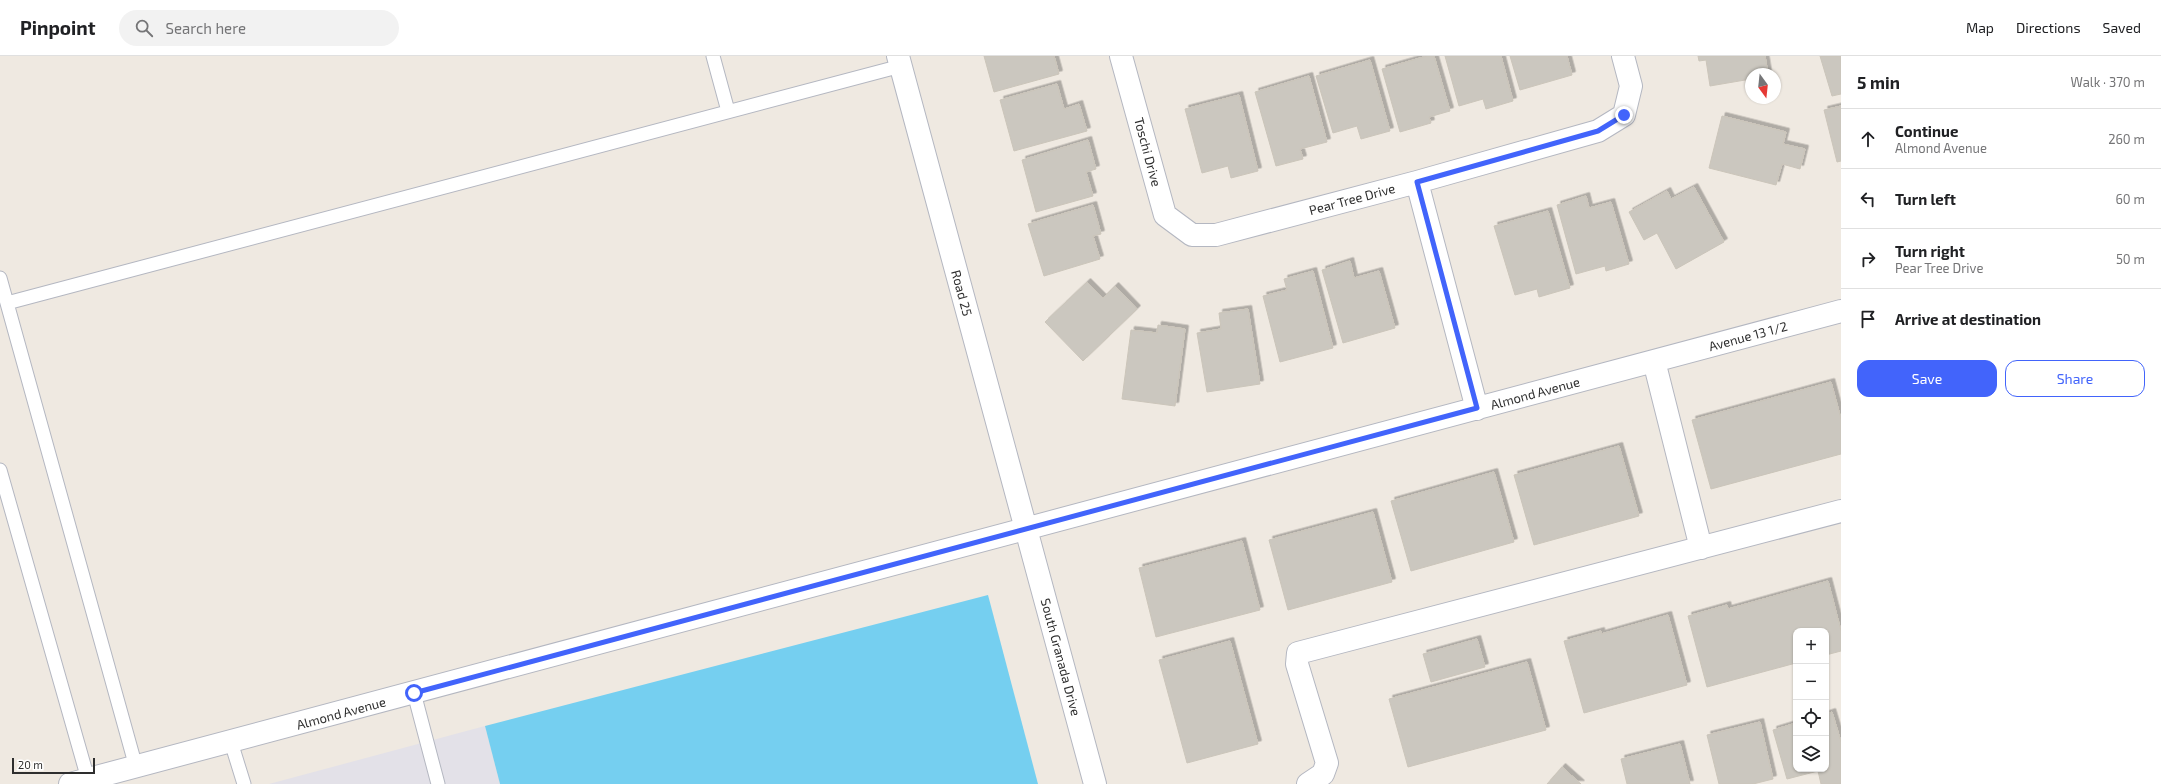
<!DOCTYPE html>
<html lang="en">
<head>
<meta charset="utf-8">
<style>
	body { margin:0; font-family:"Exo 2",sans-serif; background:#f2f2f2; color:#202124 }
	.controls { position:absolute; right:12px; bottom:12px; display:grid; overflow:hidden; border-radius:8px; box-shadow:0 1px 3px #0004 }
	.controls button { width:36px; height:36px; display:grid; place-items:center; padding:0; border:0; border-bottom:1px solid #e0e0e0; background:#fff; color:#202124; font:20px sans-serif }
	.compass { position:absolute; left:1745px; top:12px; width:36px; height:36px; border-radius:50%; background:#fff; box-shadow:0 1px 3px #0004; rotate:165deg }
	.scale { position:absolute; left:12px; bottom:10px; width:83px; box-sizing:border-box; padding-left:4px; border:2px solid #2e2e2e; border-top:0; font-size:11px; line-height:14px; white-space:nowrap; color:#2e2e2e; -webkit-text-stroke:3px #fff; paint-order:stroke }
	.stop { position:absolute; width:12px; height:12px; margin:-9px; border:3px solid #4264fb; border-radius:50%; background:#fff }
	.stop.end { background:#4264fb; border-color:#fff; box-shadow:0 1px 4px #0008 }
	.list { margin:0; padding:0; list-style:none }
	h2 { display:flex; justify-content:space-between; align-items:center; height:52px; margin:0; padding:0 16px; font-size:17px }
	h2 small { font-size:13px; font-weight:400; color:#757577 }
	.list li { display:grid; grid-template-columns:26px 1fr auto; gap:12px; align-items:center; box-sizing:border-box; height:60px; padding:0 16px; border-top:1px solid #e0e0e0 }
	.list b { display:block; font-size:15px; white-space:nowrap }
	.list p { margin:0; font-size:13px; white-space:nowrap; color:#757577 }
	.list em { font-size:13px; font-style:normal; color:#757577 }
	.actions { display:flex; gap:8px; padding:12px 16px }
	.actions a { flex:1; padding:9px 0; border:1px solid #4264fb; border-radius:12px; text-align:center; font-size:14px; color:#4264fb }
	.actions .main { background:#4264fb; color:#fff }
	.icon { flex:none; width:22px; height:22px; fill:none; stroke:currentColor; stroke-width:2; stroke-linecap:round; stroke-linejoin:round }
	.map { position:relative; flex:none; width:1841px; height:728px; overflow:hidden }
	header { display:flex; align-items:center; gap:24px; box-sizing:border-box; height:56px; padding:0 20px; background:#fff; border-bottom:1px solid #e0e0e0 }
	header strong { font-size:19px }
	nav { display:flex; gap:22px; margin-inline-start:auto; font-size:14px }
	.search { width:280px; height:36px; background:#f2f2f2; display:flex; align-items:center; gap:10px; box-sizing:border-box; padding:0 14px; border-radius:22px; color:#757577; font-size:15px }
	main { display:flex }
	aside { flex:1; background:#fff }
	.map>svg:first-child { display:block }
	.industrial { fill:#e3e1e8 }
	.water { fill:#75cff0 }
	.building { fill:#cbc7bf; stroke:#cbc5ba; filter:url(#shadow) }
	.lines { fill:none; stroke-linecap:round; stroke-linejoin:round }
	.lane-casing { stroke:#b4b7c1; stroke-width:15 }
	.street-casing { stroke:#b4b7c1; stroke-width:24 }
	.lane { stroke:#fff; stroke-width:13 }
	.street { stroke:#fff; stroke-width:22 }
	.route { stroke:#4264fb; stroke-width:5 }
	.labels { text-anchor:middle; stroke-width:3.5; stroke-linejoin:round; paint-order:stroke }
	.street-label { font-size:13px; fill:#2e2e2e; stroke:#fff }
</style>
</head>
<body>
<header>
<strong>Pinpoint</strong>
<div class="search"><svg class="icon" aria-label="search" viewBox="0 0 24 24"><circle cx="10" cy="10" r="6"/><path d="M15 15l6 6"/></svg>Search here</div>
<nav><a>Map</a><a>Directions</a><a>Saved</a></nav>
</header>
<main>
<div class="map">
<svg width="1841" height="728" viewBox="0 0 1841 728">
	<defs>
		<filter id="shadow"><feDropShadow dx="3.5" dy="-3.5" stdDeviation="0" flood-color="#0004"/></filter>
	</defs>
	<rect width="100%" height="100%" fill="#efe9e1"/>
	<path class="industrial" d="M485,670L500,728H269Z"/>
	<path class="water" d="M988,539L1038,728H500L485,670Z"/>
	<path class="building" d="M984,0H1054L1059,18L994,36Z
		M1427,0H1434L1450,55L1429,61L1431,67L1400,76L1382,13Z
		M1445,0H1501L1513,45L1486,53L1483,43L1459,50Z
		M1510,0H1567L1572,19L1520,34Z
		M1698,0H1765L1768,18H1751V23L1710,30L1706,4L1699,5Z
		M1820,0H1841V38L1832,40Z
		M1370,4L1390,75L1361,83L1357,70L1333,77L1316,20Z
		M1309,20L1327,86L1300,93L1303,103L1276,110L1255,36Z
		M1057,28L1064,53L1079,48L1087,75L1014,95L1000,44Z
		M1239,39L1258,115L1231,122L1228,110L1202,117L1185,53Z
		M1841,50V105L1837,106L1824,54Z
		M1722,60L1786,76L1783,88L1805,93L1800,113L1782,108L1776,129L1709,112Z
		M1088,84L1096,113L1086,116L1093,140L1036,156L1022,104Z
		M1694,131L1724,186L1676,213L1657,177L1644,184L1629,156L1667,135L1671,143Z
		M1586,140L1589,152L1611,146L1629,208L1606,215L1605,210L1576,218L1557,149Z
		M1093,149L1101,178L1093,180L1100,203L1044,220L1028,168Z
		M1548,155L1570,232L1539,241L1537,233L1515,239L1494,170Z
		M1350,205L1354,222L1379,215L1395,272L1343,287L1322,214Z
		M1313,215L1333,292L1280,306L1263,240L1287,234L1284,223Z
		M1087,226L1103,242L1115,230L1137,253L1083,305L1045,266Z
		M1248,253L1260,328L1207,336L1197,277L1221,273L1219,257Z
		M1158,269L1185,273L1175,350L1122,343L1131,274L1157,277Z
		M1831,326L1841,363V398L1711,433L1692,364Z
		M1619,390L1639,460L1534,489L1514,419Z
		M1494,416L1514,486L1411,515L1391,445Z
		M1373,456L1392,526L1288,554L1269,484Z
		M1242,485L1260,554L1156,581L1139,512Z
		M1828,525L1841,575V595L1826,599V575H1796V607L1707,631L1688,560L1727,549L1728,553Z
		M1668,559L1687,629L1584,657L1564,585L1601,575V578Z
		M1477,583L1485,611L1431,626L1423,598Z
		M1230,585L1258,688L1187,707L1159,604Z
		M1527,606L1546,674L1408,711L1389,643Z
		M1832,656L1841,686V728H1821L1818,715L1787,723L1773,674L1796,667V713H1826V658Z
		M1760,666L1773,723L1753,728H1719L1707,679Z
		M1680,688L1690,728H1627L1621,703Z
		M1562,711L1581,728H1547Z"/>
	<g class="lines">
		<g class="lane-casing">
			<path id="lane" d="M713,0L728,55
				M0,222L136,711
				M7,247L901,10
				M0,414L88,723
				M414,637L438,728
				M231,686L244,728"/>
		</g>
		<g class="street-casing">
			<path id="street" d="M898,0L1095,728
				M1121,0L1165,159L1192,179H1216L1417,126L1598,75L1624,59L1631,30L1623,0
				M1417,126L1477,353
				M1654,305L1701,492
				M70,728L1841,255
				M1308,728L1323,718L1327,707L1297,608L1298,597L1841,455"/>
		</g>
		<use href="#lane" class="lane"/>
		<use href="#street" class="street"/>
	</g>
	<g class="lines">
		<path class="route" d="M414,637L1477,352L1417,126L1598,75L1624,59"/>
	</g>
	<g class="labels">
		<g class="street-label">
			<text transform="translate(1148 96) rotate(75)" y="5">Toschi Drive</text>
			<text transform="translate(1352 143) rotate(-15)" y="5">Pear Tree Drive</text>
			<text transform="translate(962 237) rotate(75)" y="5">Road 25</text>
			<text transform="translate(1748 280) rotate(-15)" y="5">Avenue 13 1/2</text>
			<text transform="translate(1535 337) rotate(-15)" y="5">Almond Avenue</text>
			<text transform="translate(1061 601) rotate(75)" y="5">South Granada Drive</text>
			<text transform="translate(341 657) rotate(-15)" y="5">Almond Avenue</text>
		</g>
	</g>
</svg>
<div class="controls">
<button>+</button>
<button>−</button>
<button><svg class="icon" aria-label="locate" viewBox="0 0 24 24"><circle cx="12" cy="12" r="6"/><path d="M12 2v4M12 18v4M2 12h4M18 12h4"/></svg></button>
<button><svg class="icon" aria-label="layers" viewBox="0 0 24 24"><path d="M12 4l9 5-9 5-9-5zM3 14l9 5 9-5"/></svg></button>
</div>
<svg class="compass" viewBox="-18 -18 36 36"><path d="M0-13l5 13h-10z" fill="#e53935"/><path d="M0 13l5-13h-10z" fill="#757577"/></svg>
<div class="scale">20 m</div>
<div class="stop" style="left:414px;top:637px"></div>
<div class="stop end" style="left:1624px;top:59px"></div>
</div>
<aside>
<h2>5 min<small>Walk · 370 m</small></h2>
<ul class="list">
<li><svg class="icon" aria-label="ahead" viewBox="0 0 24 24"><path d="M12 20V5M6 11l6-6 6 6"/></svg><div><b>Continue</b><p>Almond Avenue</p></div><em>260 m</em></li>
<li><svg class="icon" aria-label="left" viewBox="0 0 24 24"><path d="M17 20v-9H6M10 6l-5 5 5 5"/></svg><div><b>Turn left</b></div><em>60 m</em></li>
<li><svg class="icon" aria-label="right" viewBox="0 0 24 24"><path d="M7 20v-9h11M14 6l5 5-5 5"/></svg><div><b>Turn right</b><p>Pear Tree Drive</p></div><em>50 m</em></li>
<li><svg class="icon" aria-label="arrive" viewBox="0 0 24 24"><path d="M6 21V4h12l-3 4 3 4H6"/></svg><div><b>Arrive at destination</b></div></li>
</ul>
<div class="actions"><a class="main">Save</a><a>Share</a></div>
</aside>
</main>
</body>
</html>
